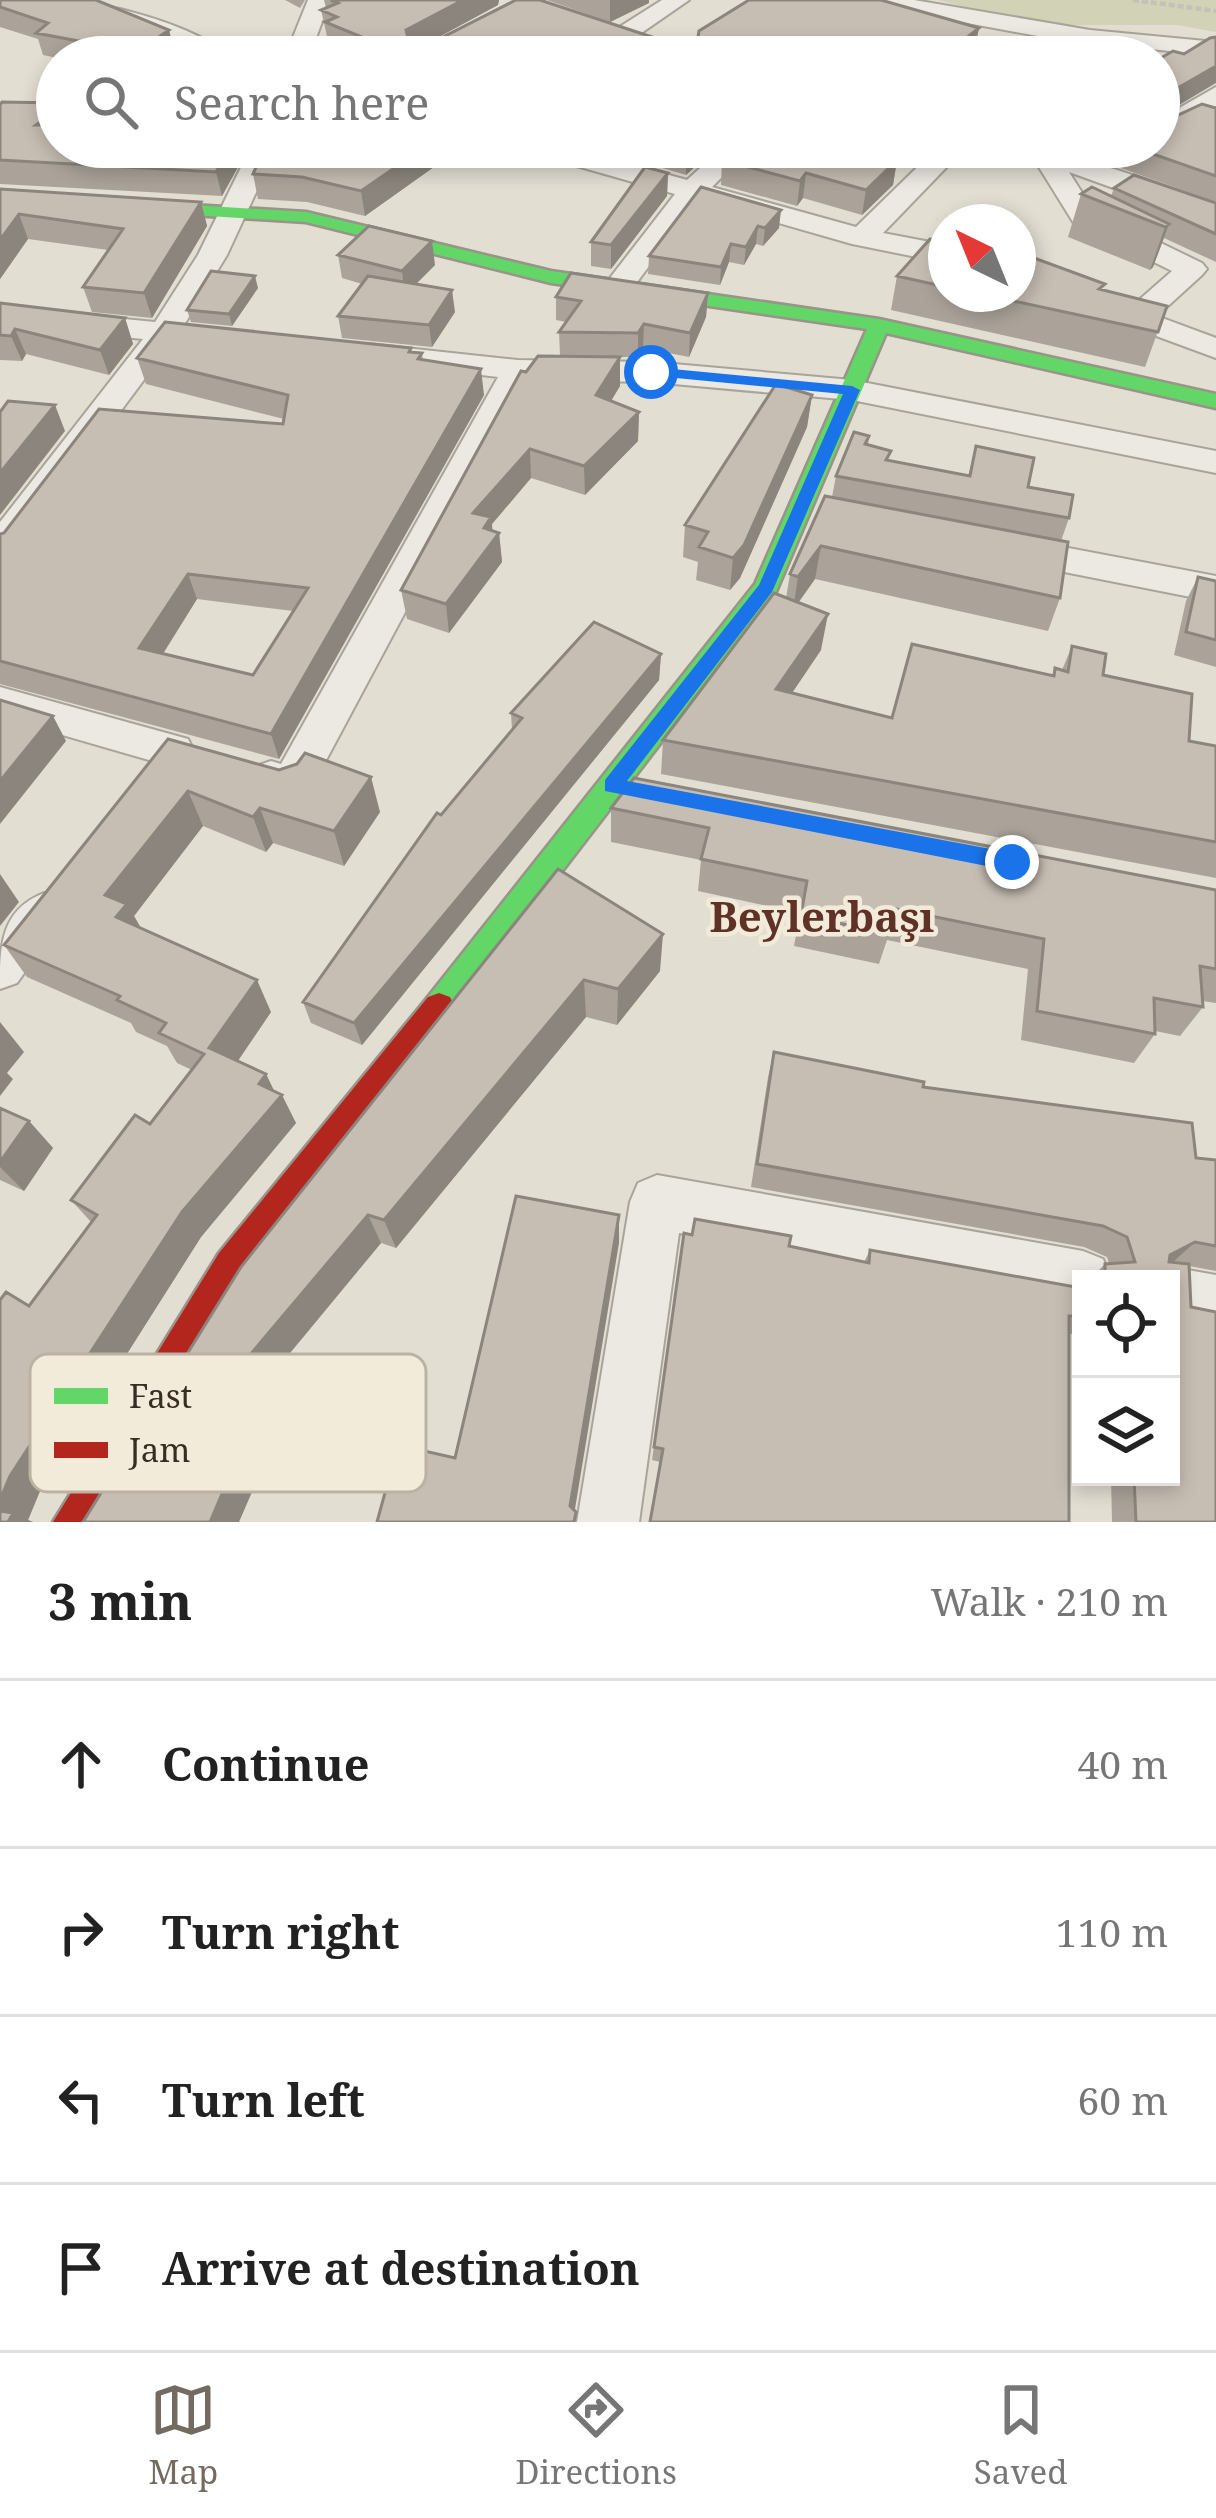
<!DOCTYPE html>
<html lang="en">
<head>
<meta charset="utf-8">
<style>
	body { margin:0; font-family:"Noto Serif",serif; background:#f6f6f6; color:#222 }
	.controls { position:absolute; right:36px; bottom:36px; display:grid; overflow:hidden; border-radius:0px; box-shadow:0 6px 18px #0003 }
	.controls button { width:108px; height:108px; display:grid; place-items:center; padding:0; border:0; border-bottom:3px solid #e0e0e0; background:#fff; color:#222; font:60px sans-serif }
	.compass { position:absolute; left:928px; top:204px; width:108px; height:108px; border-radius:50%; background:#fff; box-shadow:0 6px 18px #0003; rotate:317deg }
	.stop { position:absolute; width:36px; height:36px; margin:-27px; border:9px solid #1a73e8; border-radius:50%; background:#fff }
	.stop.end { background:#1a73e8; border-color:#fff; box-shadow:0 3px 12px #0008 }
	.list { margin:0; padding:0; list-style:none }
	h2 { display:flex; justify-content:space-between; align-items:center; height:156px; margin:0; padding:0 48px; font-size:51px }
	h2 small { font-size:39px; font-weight:400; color:#767676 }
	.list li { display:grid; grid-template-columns:78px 1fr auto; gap:36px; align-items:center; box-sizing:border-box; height:168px; padding:0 48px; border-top:3px solid #e0e0e0 }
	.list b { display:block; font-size:45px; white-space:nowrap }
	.list em { font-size:39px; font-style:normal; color:#767676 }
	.icon { flex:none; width:66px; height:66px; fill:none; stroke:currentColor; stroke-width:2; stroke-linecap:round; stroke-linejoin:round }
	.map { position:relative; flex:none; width:1216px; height:1522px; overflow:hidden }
	.search { position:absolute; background:#fff; box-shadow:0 6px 18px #0003; left:36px; right:36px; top:36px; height:132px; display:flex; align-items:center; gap:30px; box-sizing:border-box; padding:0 42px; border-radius:66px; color:#767676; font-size:45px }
	.sheet { height:828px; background:#fff }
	nav { display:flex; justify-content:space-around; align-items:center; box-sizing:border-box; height:168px; border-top:3px solid #e0e0e0; background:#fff; font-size:33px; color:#767676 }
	nav a { display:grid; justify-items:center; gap:6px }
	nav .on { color:#746b60 }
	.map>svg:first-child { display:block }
	.green { fill:#d2d2b6 }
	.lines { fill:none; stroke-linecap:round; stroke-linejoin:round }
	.street-casing { stroke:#a9a49a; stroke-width:4 }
	.fast-casing { stroke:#99938a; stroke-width:5 }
	.jam-casing { stroke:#99938a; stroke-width:5 }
	.path { stroke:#c5c0b9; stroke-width:4.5; stroke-dasharray:6 3; stroke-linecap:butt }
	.street { fill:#ece9e3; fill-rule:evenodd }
	.fast { fill:#63d668; fill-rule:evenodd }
	.jam { fill:#b3261e; fill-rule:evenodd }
	.wall { fill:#aba39a; fill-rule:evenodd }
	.shaded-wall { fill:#8b857d }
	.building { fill:#c7beb3; stroke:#8b857d; stroke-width:3; fill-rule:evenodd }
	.route { fill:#1a73e8 }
	.labels { text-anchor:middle; stroke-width:9; stroke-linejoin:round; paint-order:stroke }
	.district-label { font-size:42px; font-weight:bold; fill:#603227; stroke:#f3ebda }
	.key { fill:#f3ebda; stroke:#bbb2a3; stroke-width:3 }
	.key-label { font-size:33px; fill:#382d23 }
</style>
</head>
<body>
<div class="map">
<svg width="1216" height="1522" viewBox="0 0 1216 1522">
	<rect width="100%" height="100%" fill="#e3ded2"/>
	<path class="green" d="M938,0H1216V32L1177,25H1036Z"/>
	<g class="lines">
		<g class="street-casing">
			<path id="street" d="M58,0C102,0 198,26 230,57H199Z
				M308,0H330L309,57H285Z
				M662,0H689L637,36L694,57H656L610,43V33Z
				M870,0H914L1090,30L1216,42V56L1048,38L881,7Z
				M1216,87V106L1210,110L1216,112V129L1177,112L1181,107Z
				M251,147H277L227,255L184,325L227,330L232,337L216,346L172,342L13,556L0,560V522L143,339L0,325V307L155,322L198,255Z
				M527,147H569L687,180L723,147H752L712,187L856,227L938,147H966L883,233L946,245V263L852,244L698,200L629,293L618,296L603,287L675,194L531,153Z
				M986,147C1068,147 1140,177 1216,207V225L1069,172L1093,210L1202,263L1207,269L1202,275L1157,316L1216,338V358L1018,285V266L1131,307L1172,271L1073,222L1037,164L990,153Z
				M368,344L518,360L651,362L852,380L1216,451V473L852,400L651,382L529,380L307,796L292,801L256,790L250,778L256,766L271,761L281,764L498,377L357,360L352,353L357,346Z
				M1011,537L1216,576V602L998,559L993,550L998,541Z
				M0,687L188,739L194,751L188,763L173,767L0,717Z
				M44,893L60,899L67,913L17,983L0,989C0,947 0,910 44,893Z
				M657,1175L1083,1251L1103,1259L1111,1279H1081V1306L679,1233L639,1522H577L630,1202L638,1183Z
				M1171,1267L1216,1275V1331L1171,1323V1279H1150Z"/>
		</g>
		<g class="fast-casing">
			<path id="fast" d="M0,193L306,212L551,271L879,319L1216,394V408L886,333L775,594L450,1017L439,1021L428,1017L423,1007L428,997L755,584L867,329L551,283L306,222L0,203Z"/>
		</g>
		<g class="jam-casing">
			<path id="jam" d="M439,993L450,997L455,1007L450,1017L243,1277L95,1522H53L219,1253L428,997Z"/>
		</g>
		<path class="path" d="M1133,0L1216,11"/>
		<use href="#street" class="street"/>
		<use href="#fast" class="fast"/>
		<use href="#jam" class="jam"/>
	</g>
	<path class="wall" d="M0,0L175,52L168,57L57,58L43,55L38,39L0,27Z
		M285,0H305L300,8Z
		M324,0H499L498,5L437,38H655L684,41L979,28L974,51L967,57H357L329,45L321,10L326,8Z
		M547,0H649V3L610,22Z
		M1184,54L1163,114V122L1216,108V202L1062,147H1159V59Z
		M0,105L57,147H249L222,196L0,184Z
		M462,147L365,216L307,202L258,199L253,174Z
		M592,147H716L686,175Z
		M722,160H897L893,185L862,215L803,198L797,206L721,185Z
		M668,173L667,196L611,269L591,266V242Z
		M701,187L779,228L763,246L756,244L744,265L729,262L720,285L648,274L649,256Z
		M1114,188L1216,203V262L1164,238L1153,267L1150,270L1068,237L1081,194L1111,196Z
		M0,189L201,202L207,226L152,318L92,312L83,287L108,250L28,239L0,279Z
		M946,244V294H1018L1026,255L1103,290L1167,306L1145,367L891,310L897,276Z
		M338,255L435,265L416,284L455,312L432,347L342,338L338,316L362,284L342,278Z
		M258,288L232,326L191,322L187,310Z
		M708,293L706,317L689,357L643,348L638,357H620V386L611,401L639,412L638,441L585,495L531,478L492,524V531L499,533L502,562L449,633L407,619L401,590L526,372L560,356L559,332L566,322L556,320V297Z
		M0,303L125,318L133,344L109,375L26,354L22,361L0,360Z
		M412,352L422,353L423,360L484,395L279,759L0,684V534L283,424L284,419L146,384L137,358ZM197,599L293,611L253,675L163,654Z
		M812,395L807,427L740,578L730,590L696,580L698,562L683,557L685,525Z
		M869,436L868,445L889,460L968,476L976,446L1069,518L1061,541L1060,598L1048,631L815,579L798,603L821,650L792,693L892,718L1052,676L1055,668L1062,670L1072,646L1103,675L1189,741L1216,746V878L661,774L663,740L786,598L790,574L832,497L836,476Z
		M1198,577L1216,581V667L1174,655L1186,601Z
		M661,654L659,680L362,1045L311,1023L303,1002L441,815L512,730L511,713Z
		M168,739L380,812L344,866L273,843L266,852L203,826L134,916L141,928L271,1012L238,1061L266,1074L274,1091L296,1123L201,1237L40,1491L28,1520L33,1522H0L29,1306L91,1222L71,1200L150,1124L192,1070L177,1063L167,1046L136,1032L131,1023L27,977L4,945Z
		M611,808L1216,890V1003L1202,1001L1203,1007L1180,1036L1155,1031V1034L1134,1063L1021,1040L1028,969L887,940L879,964L794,946L800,913L698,891L701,860L611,842Z
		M558,869L660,971L617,1025L586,1017L396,1248L381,1243L209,1451L252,1492L83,1522Z
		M774,1052L923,1087L1196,1158L1216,1160V1271L1189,1266L1191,1307L1216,1522H1112L1111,1477H1171V1279H1090L1105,1264L1109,1263L1107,1257L1084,1247L751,1187L768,1077Z
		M0,1108L29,1121L53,1148L24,1191L0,1180Z
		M684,1233L789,1246L864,1262L870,1250L1081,1288V1334H1069L660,1462L652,1460Z"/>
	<path class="shaded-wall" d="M463,0H499L498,5L409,53L406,30Z
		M610,0H649V3L610,22Z
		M979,28L974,51L967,57H942Z
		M169,30L175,52L168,57H139L137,52Z
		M1216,66V83L1159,117L1164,96Z
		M57,110V140L36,125Z
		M230,147H249L222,196L216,172Z
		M425,147H462L365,216L361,191Z
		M691,147H716L686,175L687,151Z
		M897,160L893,185L862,215L866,190Z
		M668,173L667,196L611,269V245Z
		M806,173L803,198L797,206L800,181Z
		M201,202L207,226L152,318L144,293Z
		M781,210L779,228L763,246L765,228Z
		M19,214L28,239L0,279V240Z
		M1169,224L1153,267L1150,270L1165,227Z
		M758,226L756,244L744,265L746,247Z
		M432,241L435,265L405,295L402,271Z
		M731,244L729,262L720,285L721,267Z
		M255,276L258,288L232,326L229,314Z
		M452,290L455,312L432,347L429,325Z
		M708,293L706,317L689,357L690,333Z
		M125,318L133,344L109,375L100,350Z
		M644,324L643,348L638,357V333Z
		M15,329L26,354L22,361L11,336Z
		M620,357V386L597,424L596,395Z
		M481,369L484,395L279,759L271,734Z
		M812,395L807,427L740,578L730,590L733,558Z
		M55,405L65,431L0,515V473Z
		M639,412L638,441L585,495L584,466Z
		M530,449L531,478L492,524L493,541L499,533L502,562L449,633L446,604L473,513Z
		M821,546L815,579L793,610L798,577Z
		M188,574L197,599L150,674L139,648Z
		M828,614L821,650L771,724L776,689Z
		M661,654L659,680L362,1045L354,1023Z
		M53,716L66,741L0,824V781Z
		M371,777L380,812L344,866L334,831Z
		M188,791L203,826L134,916L146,937L136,950L105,895Z
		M260,808L273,843L266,852L253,817Z
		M0,874L19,902L0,926Z
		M663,934L660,971L617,1025L618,989Z
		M257,980L271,1012L226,1078L209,1048Z
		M584,980L586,1017L396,1248L384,1220Z
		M0,1022L24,1052L7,1073L13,1079L0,1096Z
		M266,1074L278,1099L282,1095L296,1123L201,1237L40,1491L28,1520L33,1522H8L0,1512V1500L10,1476Z
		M29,1121L53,1148L24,1191L0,1167V1162Z
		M368,1215L381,1243L209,1451L252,1492L239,1522H210L185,1432Z
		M619,1215V1243L573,1521L570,1506Z
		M1195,1242L1172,1263L1148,1275L1170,1255Z"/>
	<path class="building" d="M0,0H96L169,30L137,52L36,33L48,23L0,7Z
		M331,0H463L406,30L408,38H441L516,0H540L655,38L684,41L698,37L699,31L749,0H881L979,28L942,57H875L852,49L849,57H410L325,22L337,17L321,10L338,3Z
		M1216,37V66L1164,96L1163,122L1202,104L1216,108V176L1133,147H1159V59L1173,51L1184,54L1210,38Z
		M2,102L57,103V110L36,125H57V147H230L216,172L0,160V105Z
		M265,147H425L361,191L302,177L253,174Z
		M736,147H852L897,160L866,190L806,173L800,181L722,160Z
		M645,167L668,173L611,245L591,242Z
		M1134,175L1216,203V234L1114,188Z
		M701,187L781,210L765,228L758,226L746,247L731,244L721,267L649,256Z
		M1092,187L1169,224L1165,227L1081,194Z
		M0,189L201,202L144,293L83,287L123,229L19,214L0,240Z
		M369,226L432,241L402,271L338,255Z
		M930,239L946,244V287L897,276Z
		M1018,246L1023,247L1026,255L1105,284L1099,289L1167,306L1158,332L981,294H1018Z
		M211,271L255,276L229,314L187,310Z
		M571,273L708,293L690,333L644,324L638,333L559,332L581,301L556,297Z
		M368,276L452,290L429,325L338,316Z
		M0,303L125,318L100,350L15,329L11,336L0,335Z
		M165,322L411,348L409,352L422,353L418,359L481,369L271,734L0,661V534L4,533L99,409L283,424L288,395L137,358ZM188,574L308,588L253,675L139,648Z
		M538,356L620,357L596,395L639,412L584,466L530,449L473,513L491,517L484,528L499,533L446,604L401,590L521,371L526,372Z
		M776,384L812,395L744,545L733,558L699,547L708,532L685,525Z
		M8,401L55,405L0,473V412Z
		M854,432L869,436L865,444L891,451L886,460L970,476L976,446L1034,458L1028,487L1073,495L1069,518L836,476Z
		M825,496L1068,542L1060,598L821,546L798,577L790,574Z
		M1198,577L1216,581V640L1186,632Z
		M774,593L828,614L776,689L892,718L912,644L1054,676L1055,668L1068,672L1072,646L1106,654L1103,675L1192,694L1189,741L1216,746V842L663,740Z
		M594,622L661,654L354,1023L303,1002L437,813L441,815L522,718L511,713Z
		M0,700L53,716L0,781Z
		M168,739L279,770L297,764L305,753L371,777L334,831L260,808L253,817L188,791L105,895L127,904L116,917L257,980L209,1048L266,1074L259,1084L282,1095L182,1212L10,1476L0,1500V1300L6,1292L29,1306L97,1215L71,1200L135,1115L150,1124L204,1054L159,1033L166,1023L117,1000L120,996L4,945Z
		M634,778L1216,890V969L1200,966L1203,1007L1154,998L1155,1034L1037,1011L1044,939L892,908L889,934L801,915L807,881L701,859L709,828L611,808Z
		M558,869L663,934L618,989L584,980L384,1220L368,1215L185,1432L230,1475L210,1522H83L241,1267Z
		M774,1052L924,1082L923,1087L1192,1123L1196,1158L1216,1160V1246L1195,1242L1170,1255L1169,1262L1189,1264L1191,1307L1216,1312V1522H1136L1134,1477H1171V1279H1105V1264L1135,1262L1127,1237L1103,1226L757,1164Z
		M0,1108L29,1121L0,1162Z
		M516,1196L619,1215L570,1506L576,1512L574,1522H377L398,1445L455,1458Z
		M695,1219L791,1236L789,1246L869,1263L870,1250L1081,1288V1316H1069V1522H650L663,1449L654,1447L684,1233L692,1235Z
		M0,1511L13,1513L8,1522H0Z"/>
	<path class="route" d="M651,367L852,386L860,390L772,592L627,781L1012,853L1022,862L1019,868L1012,871L605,791V780L759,585L843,394L645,375Z"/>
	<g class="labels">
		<g class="district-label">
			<text x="822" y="932">Beylerbaşı</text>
		</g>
	</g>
	<rect x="30" y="1354" width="396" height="138" rx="18" class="key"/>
	<rect x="54" y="1388" width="54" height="16" fill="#63d668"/>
	<rect x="54" y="1442" width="54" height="16" fill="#b3261e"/>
	<g class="key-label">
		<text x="129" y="1408">Fast</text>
		<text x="129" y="1462">Jam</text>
	</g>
</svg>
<div class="controls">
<button><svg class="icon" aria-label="locate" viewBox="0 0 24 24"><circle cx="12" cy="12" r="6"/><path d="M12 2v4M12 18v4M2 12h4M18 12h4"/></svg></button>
<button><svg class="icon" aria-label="layers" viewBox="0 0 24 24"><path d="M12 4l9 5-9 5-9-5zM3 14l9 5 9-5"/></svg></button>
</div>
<svg class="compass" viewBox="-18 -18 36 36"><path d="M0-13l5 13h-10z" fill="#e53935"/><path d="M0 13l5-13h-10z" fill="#767676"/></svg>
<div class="stop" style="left:651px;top:372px"></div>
<div class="stop end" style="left:1012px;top:862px"></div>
<div class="search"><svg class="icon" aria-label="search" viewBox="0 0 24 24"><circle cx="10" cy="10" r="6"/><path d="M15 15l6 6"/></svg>Search here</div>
</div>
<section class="sheet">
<h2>3 min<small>Walk · 210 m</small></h2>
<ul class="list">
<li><svg class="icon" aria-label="ahead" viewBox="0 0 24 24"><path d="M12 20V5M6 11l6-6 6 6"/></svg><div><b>Continue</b></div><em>40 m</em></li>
<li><svg class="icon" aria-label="right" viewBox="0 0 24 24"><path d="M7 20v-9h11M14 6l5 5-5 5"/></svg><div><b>Turn right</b></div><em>110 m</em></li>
<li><svg class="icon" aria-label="left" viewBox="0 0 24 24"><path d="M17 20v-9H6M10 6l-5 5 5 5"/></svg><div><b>Turn left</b></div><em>60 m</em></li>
<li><svg class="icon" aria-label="arrive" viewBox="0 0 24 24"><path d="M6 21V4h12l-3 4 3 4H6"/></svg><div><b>Arrive at destination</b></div></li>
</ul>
</section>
<nav>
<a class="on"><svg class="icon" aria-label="map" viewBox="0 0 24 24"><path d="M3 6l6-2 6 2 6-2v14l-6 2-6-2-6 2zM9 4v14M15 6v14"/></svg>Map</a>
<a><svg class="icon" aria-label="directions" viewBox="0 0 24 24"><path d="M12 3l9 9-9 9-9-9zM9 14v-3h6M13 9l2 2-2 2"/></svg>Directions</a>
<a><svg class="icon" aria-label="saved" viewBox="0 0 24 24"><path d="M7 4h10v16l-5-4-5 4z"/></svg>Saved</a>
</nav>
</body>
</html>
